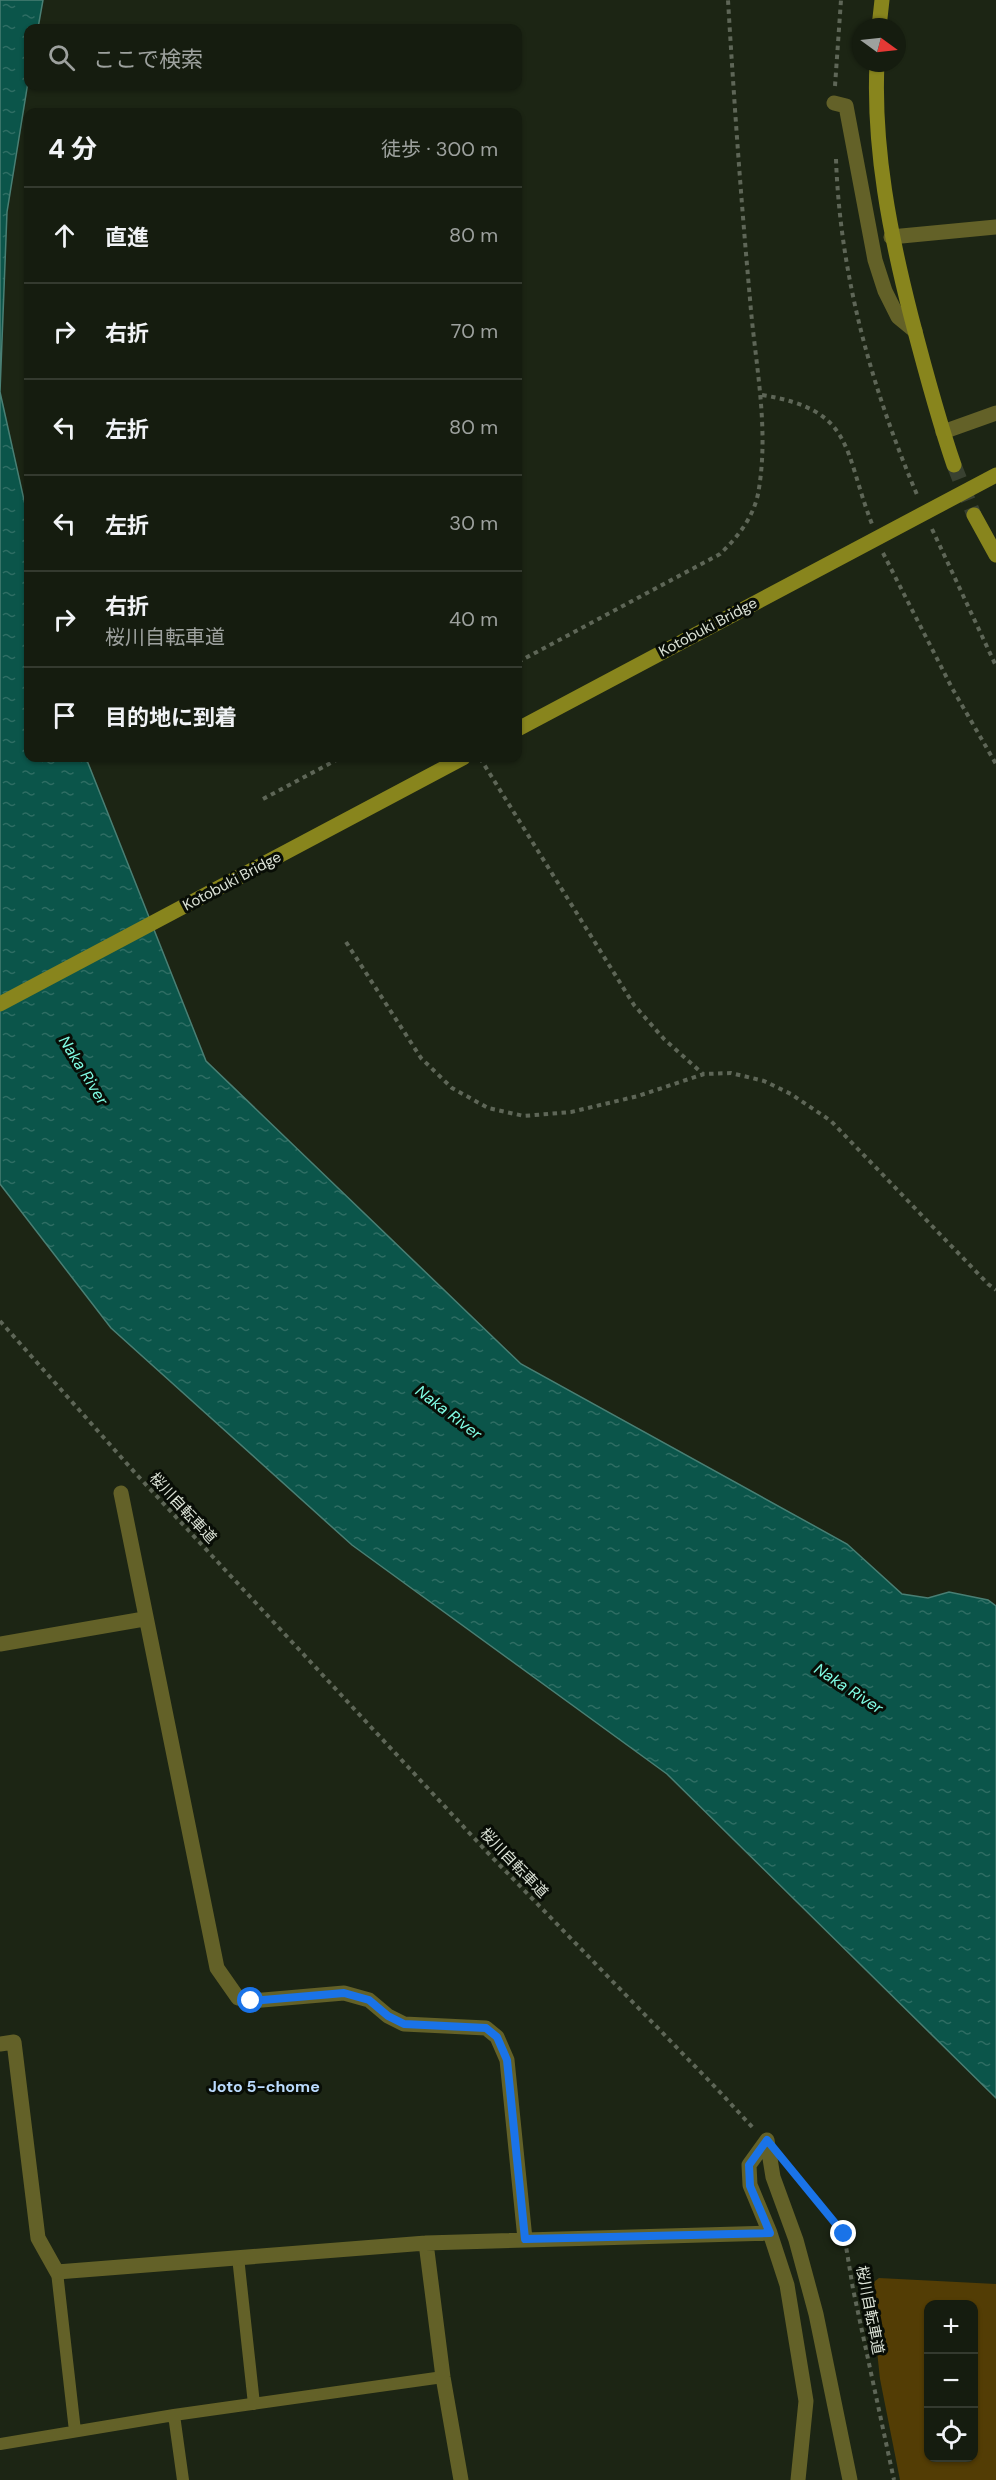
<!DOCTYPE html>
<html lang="ja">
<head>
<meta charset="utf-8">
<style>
	body { margin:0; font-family:"DM Sans","Noto Sans JP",sans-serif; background:#22291d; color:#f1f3f6 }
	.controls { position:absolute; right:18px; bottom:18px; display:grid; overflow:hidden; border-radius:12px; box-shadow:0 2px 4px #0004 }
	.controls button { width:54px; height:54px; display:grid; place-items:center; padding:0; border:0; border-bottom:2px solid #343a2f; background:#151c0f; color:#f1f3f6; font:30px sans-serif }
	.compass { position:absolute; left:852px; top:18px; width:54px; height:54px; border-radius:50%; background:#151c0f; box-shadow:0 2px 4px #0004; rotate:105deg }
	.stop { position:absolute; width:18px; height:18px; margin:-14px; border:4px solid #1a73e8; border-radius:50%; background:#fff }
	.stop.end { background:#1a73e8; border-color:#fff; box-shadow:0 2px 6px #0008 }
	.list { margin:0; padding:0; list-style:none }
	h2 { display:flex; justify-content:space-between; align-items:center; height:78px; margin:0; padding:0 24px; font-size:26px }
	h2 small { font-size:20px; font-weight:400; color:#9da19e }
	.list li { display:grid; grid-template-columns:39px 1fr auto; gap:18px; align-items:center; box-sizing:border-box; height:96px; padding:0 24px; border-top:2px solid #343a2f }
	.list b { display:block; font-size:22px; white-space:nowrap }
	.list p { margin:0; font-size:20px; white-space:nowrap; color:#9da19e }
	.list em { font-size:20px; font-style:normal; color:#9da19e }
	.icon { flex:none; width:33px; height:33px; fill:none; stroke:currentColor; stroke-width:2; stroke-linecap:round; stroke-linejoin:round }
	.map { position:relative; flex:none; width:996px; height:2480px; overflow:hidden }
	.search { position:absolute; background:#151c0f; box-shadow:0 2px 4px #0004; left:24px; top:24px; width:498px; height:66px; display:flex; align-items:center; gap:15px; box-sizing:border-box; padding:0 21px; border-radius:12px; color:#9da19e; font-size:22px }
	.panel { position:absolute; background:#151c0f; box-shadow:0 2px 4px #0004; left:24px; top:108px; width:498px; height:654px; border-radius:12px }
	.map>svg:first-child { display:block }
	.green { fill:#533d05; fill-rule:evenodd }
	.water { fill:url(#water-ripples); stroke:#497f74; stroke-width:1.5 }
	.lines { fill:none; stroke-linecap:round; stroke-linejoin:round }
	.secondary-tunnel { stroke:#394131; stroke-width:15; stroke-dasharray:15 8; stroke-linecap:butt }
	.path { stroke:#5e6657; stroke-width:4; stroke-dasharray:4.5 4.5; stroke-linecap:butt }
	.lane { stroke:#636128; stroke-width:12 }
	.street { stroke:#636128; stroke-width:15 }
	.secondary { stroke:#88851d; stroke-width:15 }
	.route { stroke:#1a73e8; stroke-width:8 }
	.labels { text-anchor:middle; stroke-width:6; stroke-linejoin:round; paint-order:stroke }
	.street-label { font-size:15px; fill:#dbe2d6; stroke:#080d06 }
	.water-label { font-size:16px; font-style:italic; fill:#81fde5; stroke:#080d06 }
	.neighbourhood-label { font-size:16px; font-weight:bold; fill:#badafd; stroke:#080d06 }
</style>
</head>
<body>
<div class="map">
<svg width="996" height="2480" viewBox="0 0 996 2480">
	<defs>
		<pattern id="water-ripples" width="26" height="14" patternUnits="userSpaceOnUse" patternTransform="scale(1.5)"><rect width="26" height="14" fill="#0b554a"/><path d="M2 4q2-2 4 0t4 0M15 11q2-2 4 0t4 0" fill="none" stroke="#2e6d63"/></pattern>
	</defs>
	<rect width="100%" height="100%" fill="#1c2514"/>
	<path class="green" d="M879,2278L996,2284V2480H900L880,2379L870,2285ZM928,2304H974V2458H928Z"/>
	<path class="water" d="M0,0H43L38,28H28V82L7,212L0,392L28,518V758H86L206,1061L521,1364L847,1544L902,1594L928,1598L949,1592L988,1600L996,1606V2098L667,1774L352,1545L111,1328L0,1184Z"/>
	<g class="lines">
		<path class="secondary-tunnel" d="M954,465L974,515"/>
		<path class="path" d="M835,86L841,0
			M836,159C840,276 872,390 918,497
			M762,395C855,410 843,450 872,524
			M932,529L996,666
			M883,553L952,688L996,764
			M518,662L720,554C737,538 753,518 758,494C770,429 755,364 750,299C741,200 734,100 728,0
			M480,758L634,1005L664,1039L703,1074
			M263,799L340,758
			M346,942L421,1058L452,1088L488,1108L524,1116L571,1112L638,1096L704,1074L731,1073L764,1081L791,1094L831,1121L988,1284L996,1290
			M0,1321L137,1475L487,1852L718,2090L755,2130
			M790,2169L844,2234L853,2289L894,2480"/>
		<path class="lane" d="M238,2257L254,2404
			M57,2272L75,2431
			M174,2415L183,2480
			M0,2444L174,2415L443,2377"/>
		<path class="street" d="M834,103L846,106L875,260L885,291L898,317L915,331
			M891,237L996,227
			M943,432L996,413
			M121,1493L217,1968L238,1998L251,2001L344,1993L369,2000L388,2016L404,2024L486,2028L497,2037L507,2060L525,2239
			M0,1644L144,1619
			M0,2044L14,2042L38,2238L57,2272L426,2243L770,2233L750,2185L749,2165L767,2140
			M767,2140L773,2177L796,2240L816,2314L850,2480
			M770,2233L787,2285L806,2401L798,2480
			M426,2243L443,2377L461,2480"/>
		<path class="secondary" d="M879,27L882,0
			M877,63C873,148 890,234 911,316C924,366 937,416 954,465
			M974,515L996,555
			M518,729L996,475
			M0,1004L463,758"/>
	</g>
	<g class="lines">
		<path class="route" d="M251,2001L344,1993L369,2000L388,2016L404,2024L486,2028L497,2037L507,2060L525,2239L770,2233L750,2186L749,2165L767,2140L844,2234"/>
	</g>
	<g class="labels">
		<g class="street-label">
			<text transform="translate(708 627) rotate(-28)" y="5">Kotobuki Bridge</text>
			<text transform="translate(232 881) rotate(-28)" y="5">Kotobuki Bridge</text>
			<text transform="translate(183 1508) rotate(47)" y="5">桜川自転車道</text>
			<text transform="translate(514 1863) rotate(46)" y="5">桜川自転車道</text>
			<text transform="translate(870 2310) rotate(79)" y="5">桜川自転車道</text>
		</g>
		<g class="water-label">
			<text transform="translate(84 1070) rotate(58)" y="6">Naka River</text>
			<text transform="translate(449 1412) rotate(37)" y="6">Naka River</text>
			<text transform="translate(849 1688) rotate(33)" y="6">Naka River</text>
		</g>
		<g class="neighbourhood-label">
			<text x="264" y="2092">Joto 5-chome</text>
		</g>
	</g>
</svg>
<div class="controls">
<button>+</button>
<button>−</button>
<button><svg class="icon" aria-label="locate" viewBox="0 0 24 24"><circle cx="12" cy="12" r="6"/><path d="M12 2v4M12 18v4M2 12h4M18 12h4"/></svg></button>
</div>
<svg class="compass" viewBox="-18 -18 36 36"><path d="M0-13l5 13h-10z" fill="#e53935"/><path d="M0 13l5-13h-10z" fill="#9da19e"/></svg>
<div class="stop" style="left:251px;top:2001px"></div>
<div class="stop end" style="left:844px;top:2234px"></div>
<div class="search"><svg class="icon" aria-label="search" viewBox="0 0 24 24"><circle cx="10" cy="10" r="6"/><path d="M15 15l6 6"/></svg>ここで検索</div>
<section class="panel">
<h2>4 分<small>徒歩 · 300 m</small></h2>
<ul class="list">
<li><svg class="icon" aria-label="ahead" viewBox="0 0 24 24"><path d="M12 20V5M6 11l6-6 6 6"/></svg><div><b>直進</b></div><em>80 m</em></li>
<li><svg class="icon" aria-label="right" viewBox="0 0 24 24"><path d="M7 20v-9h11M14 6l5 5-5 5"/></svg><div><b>右折</b></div><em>70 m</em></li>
<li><svg class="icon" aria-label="left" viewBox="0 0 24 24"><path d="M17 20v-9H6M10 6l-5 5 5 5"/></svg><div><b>左折</b></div><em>80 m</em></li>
<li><svg class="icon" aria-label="left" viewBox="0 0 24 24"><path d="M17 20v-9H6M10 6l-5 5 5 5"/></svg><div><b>左折</b></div><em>30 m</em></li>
<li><svg class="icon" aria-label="right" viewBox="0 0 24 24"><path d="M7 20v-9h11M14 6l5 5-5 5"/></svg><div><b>右折</b><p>桜川自転車道</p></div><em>40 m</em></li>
<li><svg class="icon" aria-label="arrive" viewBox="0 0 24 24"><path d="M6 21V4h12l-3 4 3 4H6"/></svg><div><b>目的地に到着</b></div></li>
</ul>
</section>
</div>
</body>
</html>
